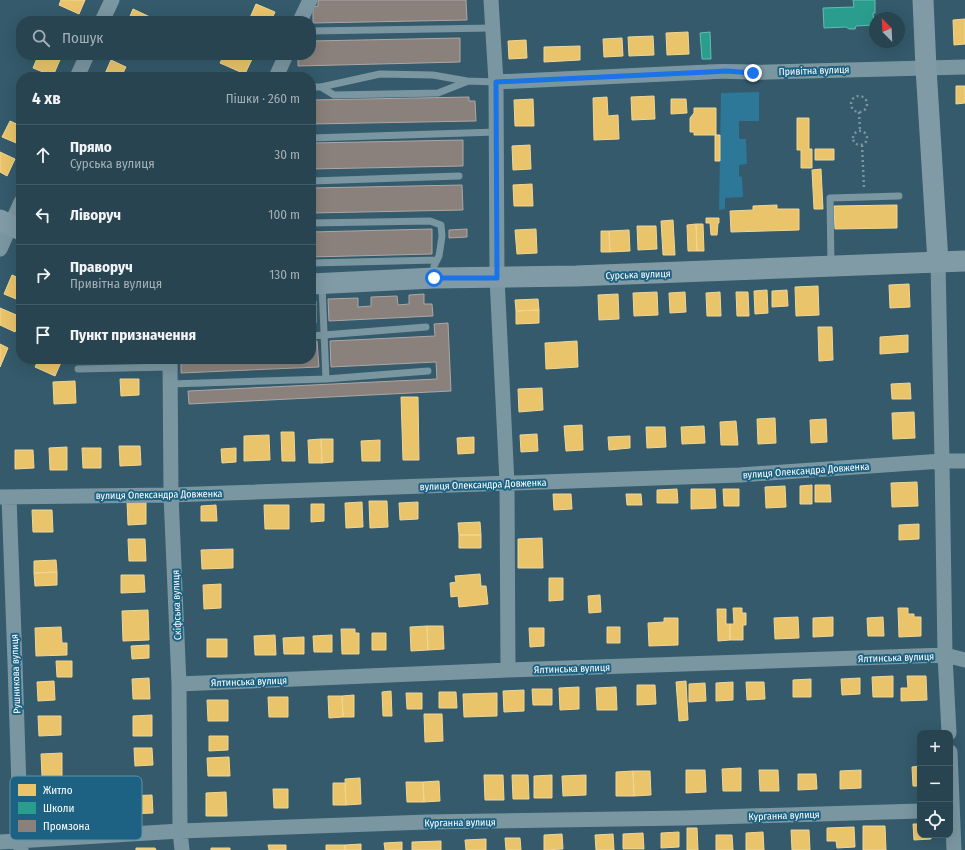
<!DOCTYPE html>
<html lang="uk">
<head>
<meta charset="utf-8">
<style>
	body { margin:0; font-family:"Fira Sans Condensed",sans-serif; background:#2f4b57; color:#f1f3f6 }
	.controls { position:absolute; right:12px; bottom:12px; display:grid; overflow:hidden; border-radius:8px; box-shadow:0 4px 16px #0002 }
	.controls button { width:36px; height:36px; display:grid; place-items:center; padding:0; border:0; border-bottom:1px solid #435c67; background:#274450; color:#f1f3f6; font:20px sans-serif }
	.compass { position:absolute; left:869px; top:12px; width:36px; height:36px; border-radius:50%; background:#274450; box-shadow:0 4px 16px #0002; rotate:336deg }
	.stop { position:absolute; width:12px; height:12px; margin:-9px; border:3px solid #1a73e8; border-radius:50%; background:#fff }
	.stop.end { background:#1a73e8; border-color:#fff; box-shadow:0 1px 4px #0008 }
	.list { margin:0; padding:0; list-style:none }
	h2 { display:flex; justify-content:space-between; align-items:center; height:52px; margin:0; padding:0 16px; font-size:17px }
	h2 small { font-size:13px; font-weight:400; color:#a4b0b7 }
	.list li { display:grid; grid-template-columns:26px 1fr auto; gap:12px; align-items:center; box-sizing:border-box; height:60px; padding:0 16px; border-top:1px solid #435c67 }
	.list b { display:block; font-size:15px; white-space:nowrap }
	.list p { margin:0; font-size:13px; white-space:nowrap; color:#a4b0b7 }
	.list em { font-size:13px; font-style:normal; color:#a4b0b7 }
	.icon { flex:none; width:22px; height:22px; fill:none; stroke:currentColor; stroke-width:2; stroke-linecap:round; stroke-linejoin:round }
	.map { position:relative; flex:none; width:965px; height:850px; overflow:hidden }
	.search { position:absolute; background:#274450; box-shadow:0 4px 16px #0002; left:16px; top:16px; width:300px; height:44px; display:flex; align-items:center; gap:10px; box-sizing:border-box; padding:0 14px; border-radius:16px; color:#a4b0b7; font-size:15px }
	.panel { position:absolute; background:#274450; box-shadow:0 4px 16px #0002; left:16px; top:72px; width:300px; height:292px; border-radius:16px }
	.map>svg:first-child { display:block }
	.green { fill:#2d7798 }
	.homes { fill:#e9c46a; stroke:#f0d697 }
	.schools { fill:#2a9d8f; stroke:#6abab1 }
	.industry { fill:#8a817c; stroke:#ada7a3 }
	.lines { fill:none; stroke-linecap:round; stroke-linejoin:round }
	.path { stroke:#7a96a1; stroke-width:2.5; stroke-dasharray:2 3; stroke-linecap:butt }
	.lane { stroke:#7a96a1; stroke-width:7 }
	.street { stroke:#7a96a1; stroke-width:15 }
	.secondary { stroke:#809ba6; stroke-width:21 }
	.route { stroke:#1a73e8; stroke-width:5 }
	.labels { text-anchor:middle; stroke-width:4; stroke-linejoin:round; paint-order:stroke }
	.street-label { font-size:10px; fill:#fff; stroke:#1d6282 }
	.key { fill:#1d6282; stroke:#6191a8; stroke-width:1 }
	.key-label { font-size:11px; fill:#fff }
</style>
</head>
<body>
<div class="map">
<svg width="965" height="850" viewBox="0 0 965 850">
	<rect width="100%" height="100%" fill="#345a6b"/>
	<path class="green" d="M759,92V121H739V139H746L747,164L739,165V176L742,177L743,197L725,198V209L719,210L721,93Z"/>
	<path class="homes" d="M61,0H85L79,14L59,5Z
		M256,4L275,12L271,21H251L249,20Z
		M133,9L150,17L148,21H128Z
		M965,19V44L954,45L953,20Z
		M688,32L689,54L667,55L666,33Z
		M653,36L654,55L629,56L628,37Z
		M622,38L623,56L604,57L603,39Z
		M526,40L527,58L509,59L508,41Z
		M580,46V60L544,62V47Z
		M46,55H62L53,76L33,68L38,56L44,59Z
		M224,55H242L252,59L245,74L220,63Z
		M111,60L126,67L121,77H107L104,76Z
		M956,86H965V103L956,104Z
		M654,96L655,119L632,120L631,97Z
		M607,97L608,116L618,115L619,139L594,140L593,98Z
		M533,99L534,126H515L514,100Z
		M671,99H686L687,113L671,114Z
		M694,108H716V135H694V132H690V118L694,113Z
		M797,118H809V149H812V168H801V150H797Z
		M10,121L21,126V145L2,137Z
		M715,135H720V161H715Z
		M530,145L531,169L513,170L512,146Z
		M815,149H834V160H815Z
		M0,152L15,159L7,176L0,172Z
		M821,169L823,209H814L812,170Z
		M532,184L533,206H514L513,185Z
		M777,205V209H799V230L731,232L730,211L753,210V206Z
		M897,205V228L835,229L834,206Z
		M706,218H719V223H718L717,235H711L710,223H706Z
		M673,220L675,255H663L661,221Z
		M696,224H703L704,251H697Z
		M696,224L697,251H688L687,225Z
		M637,226H656L657,249L638,250Z
		M536,229L537,253L517,254L515,230Z
		M629,230L630,251L610,252L609,231Z
		M601,231H609L610,252H601Z
		M12,275L21,279V301L4,294Z
		M909,284L910,307L890,308L889,285Z
		M818,286L819,315L796,316L795,287Z
		M767,290L768,313L755,314L754,291Z
		M787,290L788,306L772,307V291Z
		M657,292L658,315L634,316L633,293Z
		M685,292L686,312L670,313L669,293Z
		M720,292L721,316H707L706,293Z
		M736,292H748L749,316H737Z
		M618,294L619,319L599,320L598,295Z
		M538,299L539,310L516,311L515,300Z
		M0,308L21,317L15,332L0,325Z
		M539,310V323L516,324V311Z
		M818,327H832L833,360L819,361Z
		M908,335V352L880,354V337Z
		M577,341L578,367L546,369L545,343Z
		M0,344L8,348L0,367Z
		M39,359H60L62,360L55,376L35,367Z
		M120,379H139V395L121,396Z
		M75,381L76,403L54,404L53,382Z
		M910,383L911,399H892L891,384Z
		M542,388L543,410L519,412L518,389Z
		M401,397H418L419,460H403Z
		M914,412L915,438L893,439L892,413Z
		M775,418L776,443L758,444L757,419Z
		M826,419L827,442L811,443L810,420Z
		M736,421L738,445H721L720,422Z
		M582,425L583,450L566,451L564,426Z
		M704,426L705,443L682,444L681,427Z
		M646,427H665L666,447L647,448Z
		M281,432H294L295,461H282Z
		M537,434L538,451L521,452L520,435Z
		M269,435L270,460L244,461V436Z
		M630,436V448L609,450L608,437Z
		M474,437V453L458,454L457,438Z
		M321,439L322,463H309L308,440Z
		M321,439H333V462L322,463Z
		M380,440V461H362L361,441Z
		M119,446H140L141,465L120,466Z
		M67,447V470H50L49,448Z
		M82,448H101V468H83Z
		M236,448V462L222,463L221,449Z
		M15,450H33L34,468L15,469Z
		M917,482L918,506L892,507L891,483Z
		M812,485V504H800V486Z
		M815,485H830L831,502H815Z
		M785,486L786,507L766,508L765,487Z
		M677,489L678,503H657V490Z
		M691,489H715L716,508L691,509Z
		M723,489H739V506H724Z
		M553,494H571L572,509L554,510Z
		M626,494H641L642,505H627Z
		M127,501H146V524L128,525Z
		M369,501H387L388,527L370,528Z
		M362,502L363,527L346,528L345,503Z
		M418,502V519L400,520L399,503Z
		M311,504H324V521L311,522Z
		M216,505L217,521H201V506Z
		M264,505H289V529H265Z
		M32,510H52L53,532H33Z
		M480,522L481,535H459L458,523Z
		M919,524V539L899,540V525Z
		M459,535H481V548H459Z
		M542,538L543,568H518V539Z
		M128,539H145L146,561H129Z
		M233,549V568L202,569L201,550Z
		M56,560L57,572L34,573V561Z
		M57,572V585L35,586L34,573Z
		M480,574L481,586H486L488,604L459,607L458,596L451,597L450,583L456,582L455,576Z
		M121,575H144L145,592L121,593Z
		M549,578H563V600L549,601Z
		M221,584V608L204,609L203,585Z
		M600,595L601,612L589,613L588,596Z
		M733,608H742V613H746V625H743V640H730V624H734Z
		M898,608H908V614H914V617H921V636L899,637Z
		M717,609H726V624H730V640L718,641Z
		M148,610L149,640L123,641L122,611Z
		M798,617L799,638L775,639L774,618Z
		M833,617V636L813,637V618Z
		M883,617L884,636H868L867,618Z
		M664,618H678V645L649,646L648,623L664,622Z
		M427,626L428,650L411,651L410,627Z
		M427,626H443L444,649L428,650Z
		M61,627L62,643H67V655L36,656L35,628Z
		M607,627H620V643H607Z
		M529,628H544V646L530,647Z
		M341,629H355V633H359V654H342Z
		M372,633H386V650H372Z
		M275,635L276,655H255L254,636Z
		M332,635V652H314L313,636Z
		M304,637V654H284L283,638Z
		M207,639H227V657H207Z
		M149,645V658L132,659L131,646Z
		M56,661H72V677H57Z
		M893,676V697H873L872,677Z
		M907,676H926L927,700L901,701V688H908Z
		M149,678L150,699H133L132,679Z
		M860,678V694L842,695L841,679Z
		M811,679V697H793V680Z
		M54,681L55,700L38,701L37,682Z
		M686,681L688,720L679,721L676,682Z
		M733,682V700L716,701V683Z
		M746,682H764L765,699L747,700Z
		M705,683L706,701L689,702V684Z
		M637,685H655L656,704L637,705Z
		M579,687V709L560,710L559,688Z
		M616,687L617,710H597L596,688Z
		M532,689H552V705H533Z
		M524,690V711L504,712L503,691Z
		M391,691L392,716H383L382,692Z
		M439,692H456L457,708H439Z
		M406,693H422V709H407Z
		M497,693V716L464,717L463,694Z
		M354,695V717H343L342,696Z
		M328,696H342L343,717L329,718Z
		M268,697H288V717H269Z
		M207,700H228V721H208Z
		M424,714H442L443,741L425,742Z
		M152,715V736H133V716Z
		M38,716H61V735L39,736Z
		M209,736H228V750L209,751Z
		M134,748H152L153,765L135,766Z
		M62,753V776H42L41,754Z
		M229,757L230,776H208L207,758Z
		M920,766V786H913L912,767Z
		M741,768V791H723L722,769Z
		M686,770H705L706,792L686,793Z
		M759,770H778L779,791H760Z
		M861,770V788L840,789V771Z
		M633,771L634,796H616V772Z
		M633,771H650L651,795L634,796Z
		M798,774H816L817,789L798,790Z
		M484,775H503L504,800H485Z
		M512,775H528L529,799H513Z
		M552,775V798H534V776Z
		M586,775V795L563,796L562,776Z
		M360,778L361,804L346,805L345,779Z
		M439,781L440,801L424,802L423,782Z
		M406,782H423L424,802H407Z
		M333,783H345L346,805H333Z
		M273,789H288V808H274Z
		M226,792L227,816H206V793Z
		M152,795L153,813L127,814V796Z
		M913,824H920V835H931V839L914,840Z
		M863,826H885L886,850H863Z
		M854,827L855,847L837,848L836,841H827V828Z
		M687,828H697L698,850H687Z
		M791,830H809L810,850H792Z
		M679,832V847L661,848V833Z
		M763,832L764,850H746V833Z
		M643,833L644,849H623V834Z
		M562,834L563,849L544,850V835Z
		M613,834L614,850H596L595,835Z
		M716,835H732L733,850H716Z
		M505,838H520L521,850H506Z
		M486,839V850H466L465,840Z
		M441,841V850H412V842Z
		M402,842V850H385L384,843Z
		M361,844V850H345V845Z
		M268,845H286V850H269Z
		M326,845H345V850H326Z
		M136,848H155L156,850H136Z
		M211,848H230V850H211Z"/>
	<path class="schools" d="M853,0H875V13H873L874,25L856,26L855,29H849L846,27L824,28L823,8L854,7Z
		M710,32L711,59H702L700,33Z"/>
	<path class="industry" d="M318,0H466L467,20L313,23V7L318,6Z
		M460,38V62L298,66V55H311V41Z
		M469,97V101H475L476,121L311,124V100Z
		M463,140V166L311,169V143Z
		M462,185L463,210L311,213V188Z
		M432,229V254L311,257V232Z
		M467,229V237L449,238V230Z
		M424,294V304H432L433,316L329,321L328,299L358,298V307L371,306V297L397,296L398,305L409,304V295Z
		M311,301H316V323H311Z
		M448,323L451,391L189,404L188,391L437,379L436,362L331,367L330,341L435,336L434,324Z
		M311,341H317L319,367L181,373V359H311Z"/>
	<g class="lines">
		<path class="path" d="M851 104a8 8 0 1 1 16 0a8 8 0 1 1-16 0Z
			M859,112L860,131
			M853 138a7 7 0 1 1 14 0a7 7 0 1 1-14 0Z
			M862,145L864,188"/>
		<path class="lane" d="M311,31L493,28
			M311,87H321L380,74L433,75L467,81L496,82
			M321,87L334,95L438,93L466,82
			M311,138L496,132
			M311,181L459,176
			M311,223L430,221L441,225L442,236L439,256L434,266V277
			M311,263L437,260
			M831,264L830,198L899,196
			M322,286L326,379
			M311,336L426,327
			M78,369L170,367
			M170,384L326,379L428,371"/>
		<path class="street" d="M491,0L496,82L497,278L507,483L508,670
			M102,21L112,0
			M300,21L310,0
			M77,77L87,55
			M276,77L286,55
			M496,82L707,72C728,70 748,73 769,72C834,70 900,69 965,67
			M0,249L21,202
			M938,262L942,461L945,655L949,733
			M170,359L171,495L179,684L180,831L182,850
			M0,497L171,495L740,475L942,461H965
			M9,497L15,663L21,850
			M179,684L508,670L945,655L965,660
			M950,752L954,850
			M0,842L180,831L427,822L683,818L920,811"/>
		<path class="secondary" d="M923,0L926,68L938,262
			M0,220L21,230
			M311,284L434,278L576,276L965,261"/>
	</g>
	<g class="lines">
		<path class="route" d="M434,278H497L496,82L708,72L727,71L753,73"/>
	</g>
	<g class="labels">
		<g class="street-label">
			<text transform="translate(814 70) rotate(-2)" y="4">Привітна вулиця</text>
			<text transform="translate(638 274) rotate(-2)" y="4">Сурська вулиця</text>
			<text transform="translate(806 470) rotate(-4)" y="4">вулиця Олександра Довженка</text>
			<text transform="translate(483 484) rotate(-2)" y="4">вулиця Олександра Довженка</text>
			<text transform="translate(159 494) rotate(-1)" y="4">вулиця Олександра Довженка</text>
			<text transform="translate(176 605) rotate(-92)" y="4">Скіфська вулиця</text>
			<text transform="translate(896 657) rotate(-2)" y="4">Ялтинська вулиця</text>
			<text transform="translate(572 668) rotate(-2)" y="4">Ялтинська вулиця</text>
			<text transform="translate(15 674) rotate(-92)" y="4">Рушникова вулиця</text>
			<text transform="translate(249 681) rotate(-2)" y="4">Ялтинська вулиця</text>
			<text transform="translate(784 815) rotate(-2)" y="4">Курганна вулиця</text>
			<text transform="translate(460 822) rotate(-1)" y="4">Курганна вулиця</text>
		</g>
	</g>
	<rect x="10" y="776" width="132" height="64" rx="6" class="key"/>
	<rect x="18" y="784" width="18" height="12" fill="#e9c46a"/>
	<rect x="18" y="802" width="18" height="12" fill="#2a9d8f"/>
	<rect x="18" y="820" width="18" height="12" fill="#8a817c"/>
	<g class="key-label">
		<text x="43" y="794">Житло</text>
		<text x="43" y="812">Школи</text>
		<text x="43" y="830">Промзона</text>
	</g>
</svg>
<div class="controls">
<button>+</button>
<button>−</button>
<button><svg class="icon" aria-label="locate" viewBox="0 0 24 24"><circle cx="12" cy="12" r="6"/><path d="M12 2v4M12 18v4M2 12h4M18 12h4"/></svg></button>
</div>
<svg class="compass" viewBox="-18 -18 36 36"><path d="M0-13l5 13h-10z" fill="#e53935"/><path d="M0 13l5-13h-10z" fill="#a4b0b7"/></svg>
<div class="stop" style="left:434px;top:278px"></div>
<div class="stop end" style="left:753px;top:73px"></div>
<div class="search"><svg class="icon" aria-label="search" viewBox="0 0 24 24"><circle cx="10" cy="10" r="6"/><path d="M15 15l6 6"/></svg>Пошук</div>
<section class="panel">
<h2>4 хв<small>Пішки · 260 m</small></h2>
<ul class="list">
<li><svg class="icon" aria-label="ahead" viewBox="0 0 24 24"><path d="M12 20V5M6 11l6-6 6 6"/></svg><div><b>Прямо</b><p>Сурська вулиця</p></div><em>30 m</em></li>
<li><svg class="icon" aria-label="left" viewBox="0 0 24 24"><path d="M17 20v-9H6M10 6l-5 5 5 5"/></svg><div><b>Ліворуч</b></div><em>100 m</em></li>
<li><svg class="icon" aria-label="right" viewBox="0 0 24 24"><path d="M7 20v-9h11M14 6l5 5-5 5"/></svg><div><b>Праворуч</b><p>Привітна вулиця</p></div><em>130 m</em></li>
<li><svg class="icon" aria-label="arrive" viewBox="0 0 24 24"><path d="M6 21V4h12l-3 4 3 4H6"/></svg><div><b>Пункт призначення</b></div></li>
</ul>
</section>
</div>
</body>
</html>
